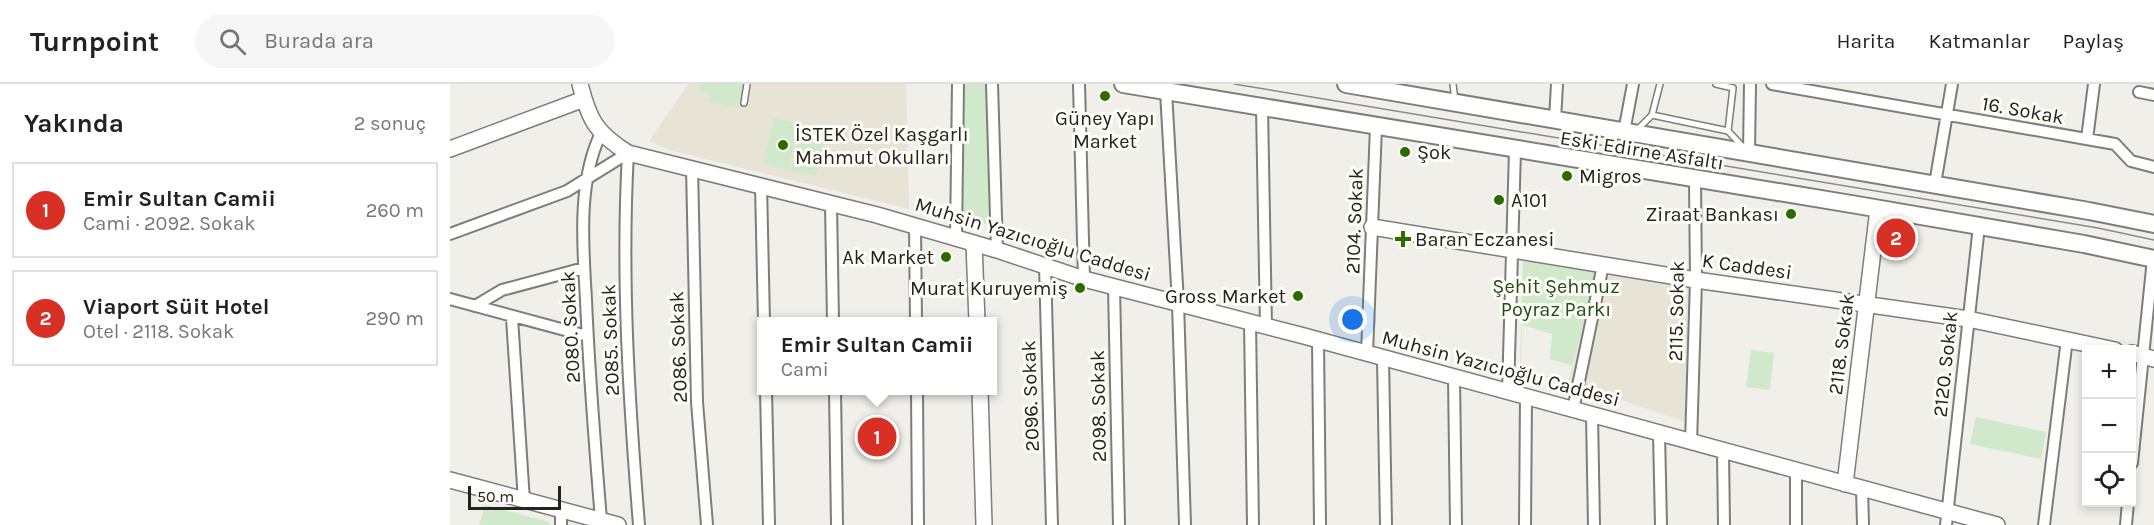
<!DOCTYPE html>
<html lang="tr">
<head>
<meta charset="utf-8">
<style>
	body { margin:0; font-family:Karla,sans-serif; background:#f6f6f6; color:#222 }
	.controls { position:absolute; right:18px; bottom:18px; display:grid; overflow:hidden; border-radius:0px; box-shadow:0 3px 9px #0003 }
	.controls button { width:54px; height:54px; display:grid; place-items:center; padding:0; border:0; border-bottom:2px solid #e0e0e0; background:#fff; color:#222; font:30px sans-serif }
	.scale { position:absolute; left:18px; bottom:15px; width:93px; box-sizing:border-box; padding-left:6px; border:3px solid #242321; border-top:0; font-size:16px; line-height:21px; white-space:nowrap; color:#242321; -webkit-text-stroke:4px #fefdf6; paint-order:stroke }
	.you { position:absolute; left:903px; top:236px; width:21px; height:21px; margin:-15px; border:4px solid #fff; border-radius:50%; background:#1a73e8; box-shadow:0 0 0 9px #1a73e833 }
	.badge { display:grid; place-items:center; width:39px; height:39px; border-radius:50%; background:#d93025; color:#fff; font-size:20px; font-weight:700 }
	.pin { position:absolute; translate:-50% -50%; border:3px solid #fff; box-shadow:0 2px 6px #0006 }
	.popup { position:absolute; left:307px; top:233px; width:240px; height:78px; box-sizing:border-box; display:grid; place-content:center; border-radius:0px; background:#fff; filter:drop-shadow(0 2px 4px #0005); font-size:20px; white-space:nowrap; color:#767676 }
	.popup b { font-size:22px; color:#222 }
	.popup::after { content:''; position:absolute; left:50%; top:100%; margin-left:-12px; border:12px solid transparent; border-top-color:#fff }
	.list { margin:0; padding:0; list-style:none }
	h2 { display:flex; justify-content:space-between; align-items:center; height:78px; margin:0; padding:0 24px; font-size:26px }
	h2 small { font-size:20px; font-weight:400; color:#767676 }
	.list li { display:grid; grid-template-columns:39px 1fr auto; gap:18px; align-items:center; box-sizing:border-box; height:96px; margin:0 12px 12px; padding:0 12px; border:2px solid #e0e0e0; border-radius:0px }
	.list b { display:block; font-size:22px; white-space:nowrap }
	.list p { margin:0; font-size:20px; white-space:nowrap; color:#767676 }
	.list em { font-size:20px; font-style:normal; color:#767676 }
	.icon { flex:none; width:33px; height:33px; fill:none; stroke:currentColor; stroke-width:2; stroke-linecap:round; stroke-linejoin:round }
	.map { position:relative; flex:none; width:1704px; height:441px; overflow:hidden }
	header { display:flex; align-items:center; gap:36px; box-sizing:border-box; height:84px; padding:0 30px; background:#fff; border-bottom:2px solid #e0e0e0 }
	header strong { font-size:28px }
	nav { display:flex; gap:33px; margin-inline-start:auto; font-size:21px }
	.search { width:420px; height:54px; background:#f6f6f6; display:flex; align-items:center; gap:15px; box-sizing:border-box; padding:0 21px; border-radius:33px; color:#767676; font-size:22px }
	main { display:flex }
	aside { flex:1; background:#fff }
	.map>svg:first-child { display:block }
	.built { fill:#e7e4d6 }
	.green { fill:#cfe9ca; fill-rule:evenodd }
	.lines { fill:none; stroke-linecap:round; stroke-linejoin:round }
	.lane-casing { stroke:#7e7d78; stroke-width:8 }
	.street-casing { stroke:#7e7d78; stroke-width:14 }
	.secondary-casing { stroke:#7e7d78; stroke-width:18 }
	.primary-casing { stroke:#7e7d78; stroke-width:20 }
	.lane { stroke:#fff; stroke-width:5 }
	.street { stroke:#fff; stroke-width:10 }
	.secondary { stroke:#fff; stroke-width:15 }
	.primary { stroke:#fff; stroke-width:16 }
	.tram { stroke:#8b8a86; stroke-width:1.5 }
	.poi-dot { fill:#2b6b00; stroke:#fefdf6; stroke-width:2 }
	.labels { text-anchor:middle; stroke-width:6; stroke-linejoin:round; paint-order:stroke }
	.street-label { font-size:20px; fill:#242321; stroke:#fefdf6 }
	.poi-label { font-size:20px; fill:#242321; stroke:#fefdf6; text-anchor:start }
	.park-label { font-size:20px; fill:#1f4e17; stroke:#fefdf6 }
</style>
</head>
<body>
<header>
<strong>Turnpoint</strong>
<div class="search"><svg class="icon" aria-label="search" viewBox="0 0 24 24"><circle cx="10" cy="10" r="6"/><path d="M15 15l6 6"/></svg>Burada ara</div>
<nav><a>Harita</a><a>Katmanlar</a><a>Paylaş</a></nav>
</header>
<main>
<aside>
<h2>Yakında<small>2 sonuç</small></h2>
<ul class="list">
<li><span class="badge">1</span><div><b>Emir Sultan Camii</b><p>Cami · 2092. Sokak</p></div><em>260 m</em></li>
<li><span class="badge">2</span><div><b>Viaport Süit Hotel</b><p>Otel · 2118. Sokak</p></div><em>290 m</em></li>
</ul>
</aside>
<div class="map">
<svg width="1704" height="441" viewBox="0 0 1704 441">
	<rect width="100%" height="100%" fill="#f1efe9"/>
	<path class="built" d="M238,0H456L459,125L219,66L199,57Z
		M1148,185L1240,201L1235,338L1119,298Z"/>
	<path class="green" d="M251,0H295L290,24L259,18L261,11L249,8Z
		M512,0H538L539,141L511,133Z
		M324,34L349,39L338,86L313,80Z
		M352,40L377,46L366,92L341,87Z
		M1073,173L1148,185L1118,299L1070,286ZM1072,241L1102,250L1100,275L1123,282L1119,298L1071,285Z
		M1301,266L1324,269L1320,306L1296,303Z
		M1526,333L1596,348L1591,375L1520,360Z
		M35,421L99,438L100,441H29Z"/>
	<g class="lines">
		<g class="lane-casing">
			<path id="lane" d="M1003,0L1005,17
				M1266,0L1283,4L1278,47
				M294,19L297,0
				M1202,31L1210,0
				M1186,47L1202,31L1278,47L1294,64"/>
		</g>
		<g class="street-casing">
			<path id="street" d="M542,0L547,166
				M629,0L634,195
				M1322,0L1665,60L1681,77L1704,83
				M716,7L728,219L735,441
				M1689,8L1704,11
				M812,24L816,242
				M1105,36L1107,0
				M1174,48L1183,0
				M151,49C127,99 133,162 136,216C139,290 145,363 151,436
				M1637,55L1644,0
				M178,69C171,193 179,317 189,441
				M1299,69L1300,0
				M242,83L247,318L257,441
				M1485,100L1502,0
				M311,101L314,238
				M381,120L383,238
				M465,141L466,238
				M0,150L117,107L178,69
				M506,154L508,0
				M595,182L602,441
				M664,203L669,441
				M0,215L137,252
				M25,222L52,206L134,184
				M62,234L74,417
				M800,238L803,441
				M868,256L870,441
				M917,269L926,43
				M933,274L936,441
				M1004,293L1006,441
				M316,306L319,441
				M385,306L387,441
				M467,306L468,441
				M1058,308L1065,66
				M1123,326L1153,181
				M1142,331L1144,441
				M1209,349L1211,441
				M1241,359L1246,196L1245,96
				M1273,367L1274,441
				M1682,379L1703,175
				M1346,387V441
				M1412,405L1413,441
				M111,428V441
				M1075,441L1076,313
				M1496,441L1529,142
				M1594,441L1617,255
				M1676,441L1678,418"/>
		</g>
		<g class="secondary-casing">
			<path id="secondary" d="M130,0C139,36 146,49 178,69L427,131L547,166L634,195L854,252L1547,441
				M0,65L134,15
				M922,143L1246,196L1518,235L1665,266
				M524,159L527,238
				M1682,269L1704,275
				M530,306L534,441
				M0,396L168,441
				M1395,400L1428,125"/>
		</g>
		<g class="primary-casing">
			<path id="primary" d="M673,0L1407,121L1634,160L1704,175
				M896,0L1639,127L1704,140"/>
		</g>
		<use href="#lane" class="lane"/>
		<use href="#street" class="street"/>
		<use href="#secondary" class="secondary"/>
		<use href="#primary" class="primary"/>
		<path class="tram" d="M784,0L1648,144L1704,156"/>
	</g>
	<g class="poi-dot">
		<circle cx="655" cy="12" r="6"/>
		<circle cx="333" cy="61" r="6"/>
		<circle cx="955" cy="68" r="6"/>
		<circle cx="1117" cy="92" r="6"/>
		<circle cx="1049" cy="116" r="6"/>
		<circle cx="1341" cy="130" r="6"/>
		<path d="M950 146h6v6h6v6h-6v6h-6v-6h-6v-6h6z"/>
		<circle cx="496" cy="173" r="6"/>
		<circle cx="630" cy="204" r="6"/>
		<circle cx="848" cy="212" r="6"/>
	</g>
	<g class="labels">
		<g class="street-label">
			<text transform="translate(1573 26) rotate(10)" y="7">16. Sokak</text>
			<text transform="translate(1192 66) rotate(9)" y="7">Eski Edirne Asfaltı</text>
			<text transform="translate(904 137) rotate(-88)" y="7">2104. Sokak</text>
			<text transform="translate(583 155) rotate(17)" y="7">Muhsin Yazıcıoğlu Caddesi</text>
			<text transform="translate(1297 182) rotate(8)" y="7">K Caddesi</text>
			<text transform="translate(1226 227) rotate(-89)" y="7">2115. Sokak</text>
			<text transform="translate(120 243) rotate(-93)" y="7">2080. Sokak</text>
			<text transform="translate(160 256) rotate(-92)" y="7">2085. Sokak</text>
			<text transform="translate(1391 260) rotate(-83)" y="7">2118. Sokak</text>
			<text transform="translate(228 263) rotate(-92)" y="7">2086. Sokak</text>
			<text transform="translate(1495 280) rotate(-84)" y="7">2120. Sokak</text>
			<text transform="translate(1051 284) rotate(15)" y="7">Muhsin Yazıcıoğlu Caddesi</text>
			<text transform="translate(580 312) rotate(-92)" y="7">2096. Sokak</text>
			<text transform="translate(648 322) rotate(-91)" y="7">2098. Sokak</text>
		</g>
		<g class="poi-label">
			<text x="655" y="41" text-anchor="middle">Güney Yapı<tspan x="655" dy="23">Market</tspan></text>
			<text x="345" y="57">İSTEK Özel Kaşgarlı<tspan x="345" dy="23">Mahmut Okulları</tspan></text>
			<text x="967" y="75">Şok</text>
			<text x="1129" y="99">Migros</text>
			<text x="1061" y="123">A101</text>
			<text x="1329" y="137" text-anchor="end">Ziraat Bankası</text>
			<text x="965" y="162">Baran Eczanesi</text>
			<text x="484" y="180" text-anchor="end">Ak Market</text>
			<text x="618" y="211" text-anchor="end">Murat Kuruyemiş</text>
			<text x="836" y="219" text-anchor="end">Gross Market</text>
		</g>
		<g class="park-label">
			<text x="1106" y="209">Şehit Şehmuz<tspan x="1106" dy="23">Poyraz Parkı</tspan></text>
		</g>
	</g>
</svg>
<div class="controls">
<button>+</button>
<button>−</button>
<button><svg class="icon" aria-label="locate" viewBox="0 0 24 24"><circle cx="12" cy="12" r="6"/><path d="M12 2v4M12 18v4M2 12h4M18 12h4"/></svg></button>
</div>
<div class="scale">50 m</div>
<div class="you"></div>
<div class="pin badge" style="left:427px;top:353px">1</div>
<div class="popup"><b>Emir Sultan Camii</b>Cami</div>
<div class="pin badge" style="left:1446px;top:154px">2</div>
</div>
</main>
</body>
</html>
